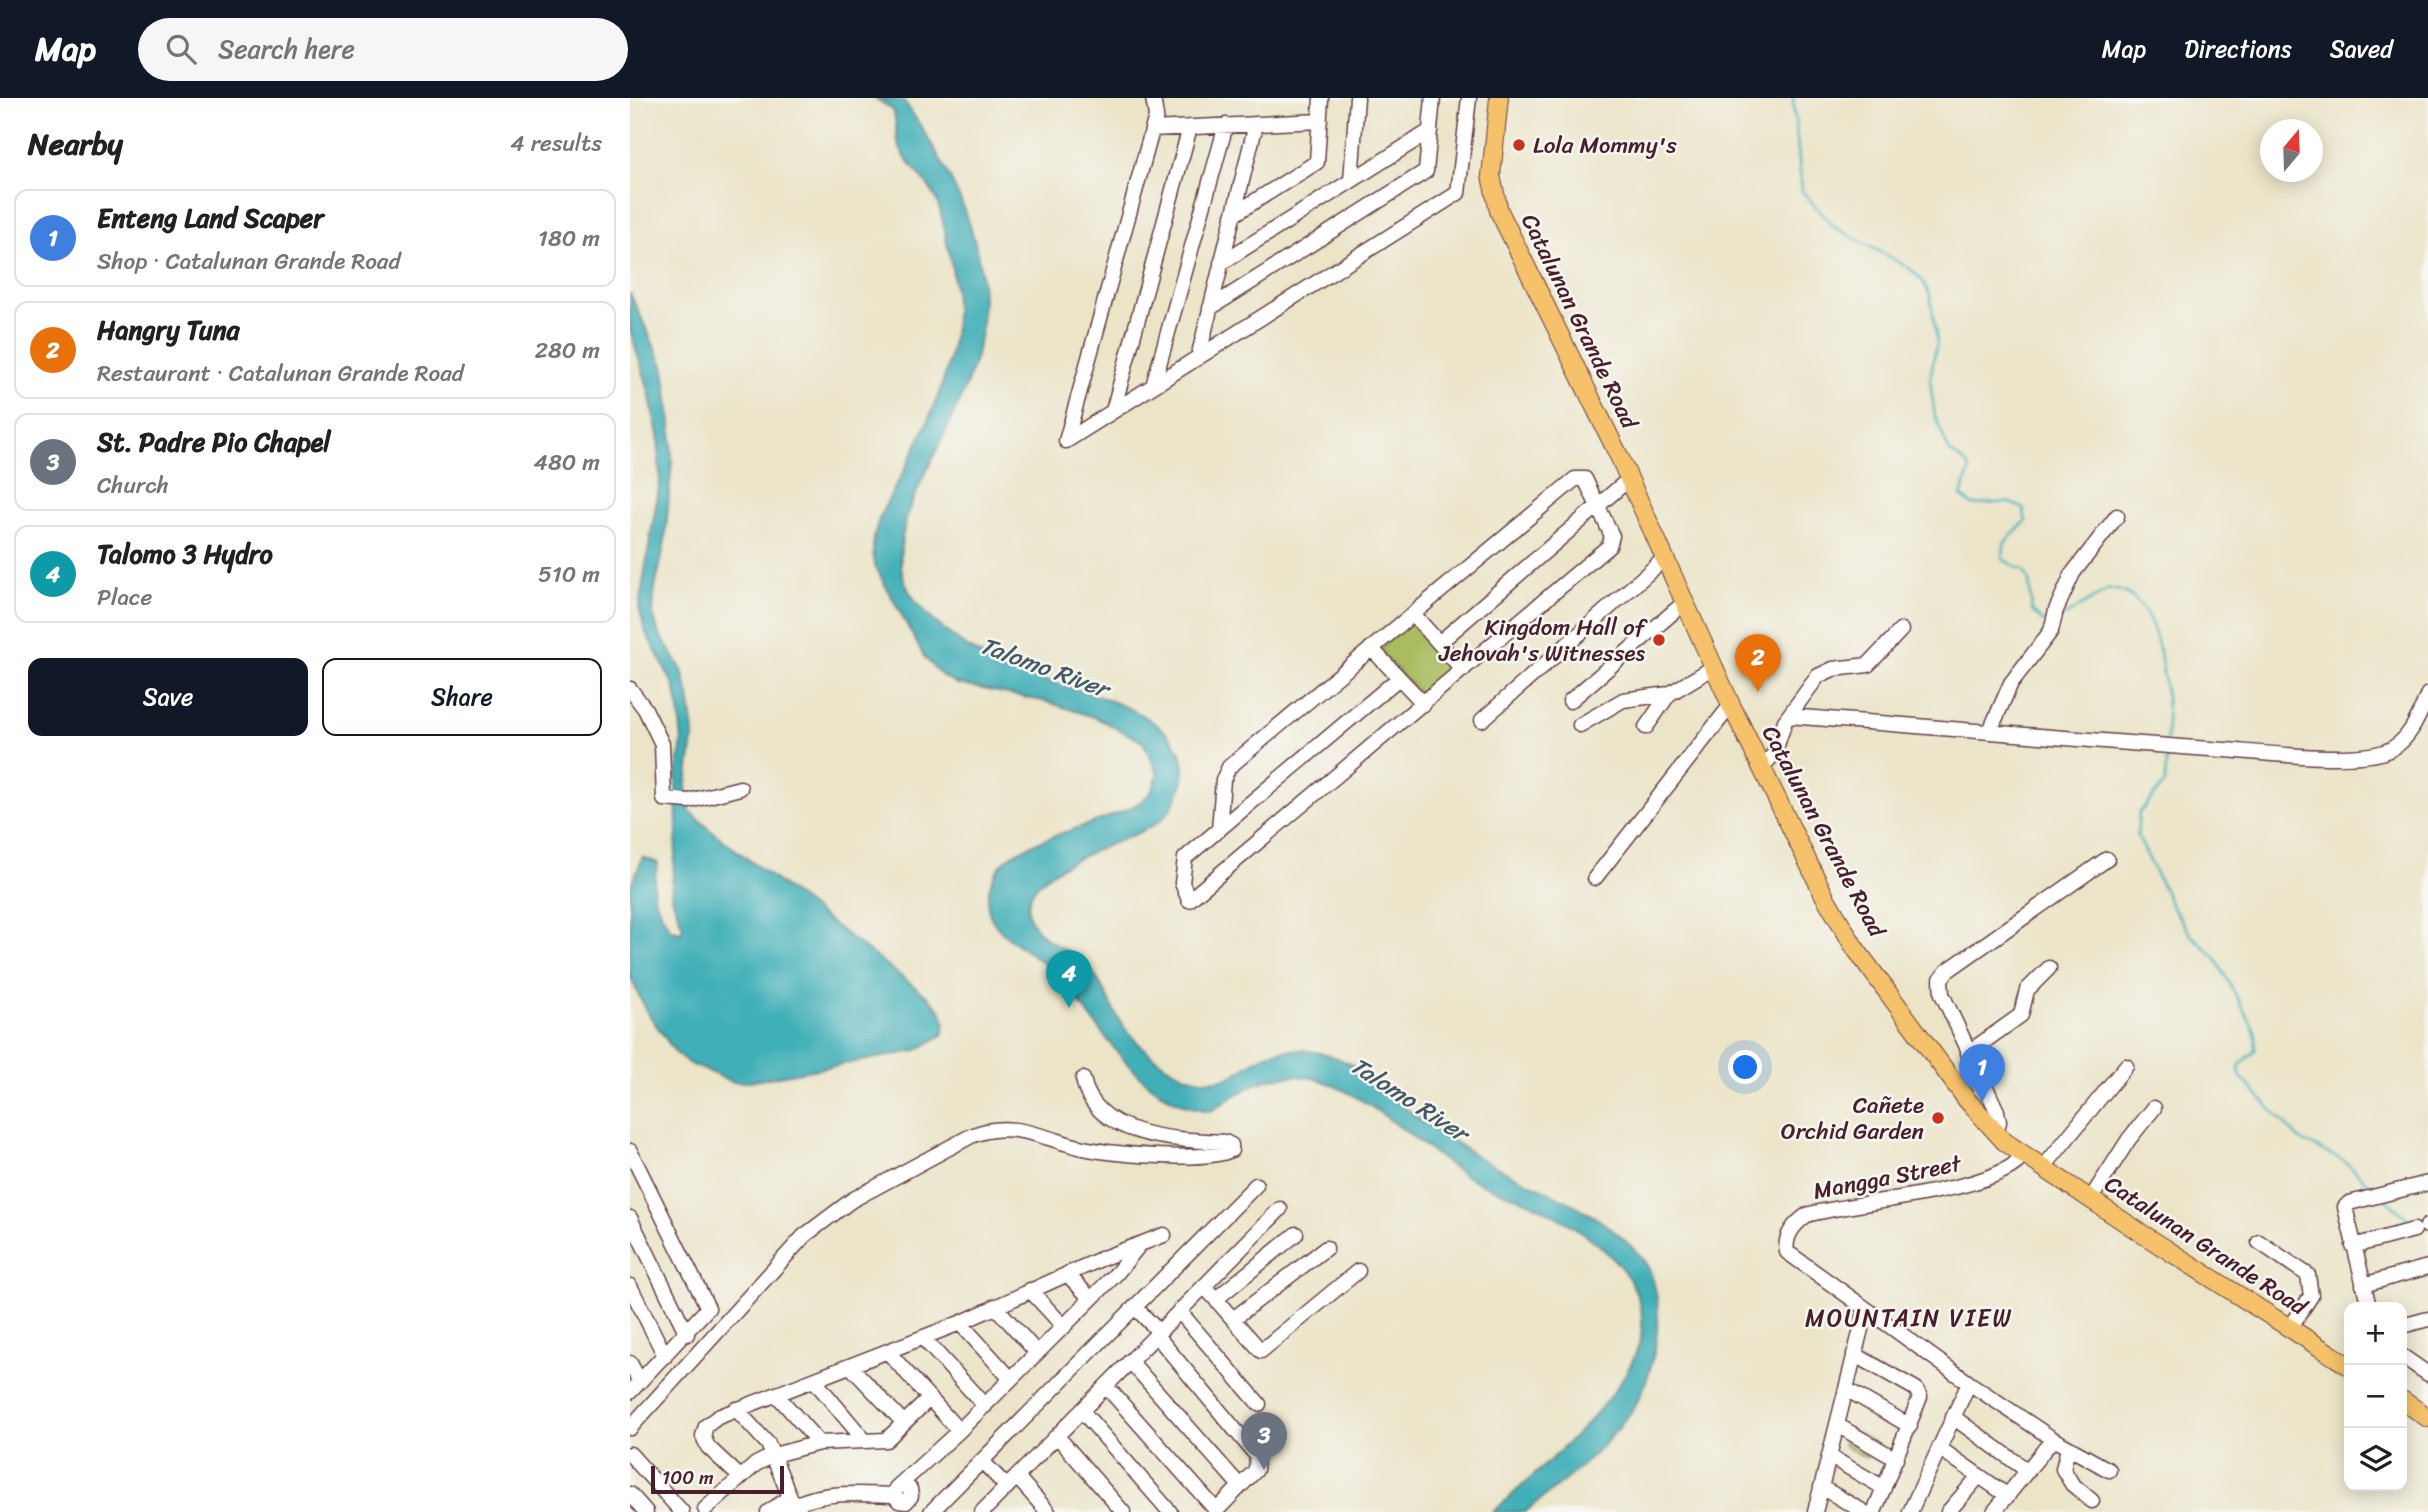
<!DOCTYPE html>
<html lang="en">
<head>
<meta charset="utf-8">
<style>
	body { margin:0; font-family:Sriracha,sans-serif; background:#f6f6f6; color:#202124 }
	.controls { position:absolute; right:21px; bottom:21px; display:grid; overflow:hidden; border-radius:14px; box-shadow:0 4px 18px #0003 }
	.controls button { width:63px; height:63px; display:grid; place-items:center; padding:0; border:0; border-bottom:2px solid #e0e0e0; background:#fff; color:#202124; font:35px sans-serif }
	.compass { position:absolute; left:1630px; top:21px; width:63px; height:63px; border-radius:50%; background:#fff; box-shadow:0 4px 18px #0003; rotate:19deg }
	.scale { position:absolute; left:21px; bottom:18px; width:133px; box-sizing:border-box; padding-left:7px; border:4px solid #4a1f2b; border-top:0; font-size:19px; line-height:24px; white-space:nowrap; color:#4a1f2b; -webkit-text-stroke:5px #f6f6f2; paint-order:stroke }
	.you { position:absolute; left:1116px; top:970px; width:24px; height:24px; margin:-18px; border:5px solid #fff; border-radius:50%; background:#1a73e8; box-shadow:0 0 0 10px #1a73e833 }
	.badge { display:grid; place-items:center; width:46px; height:46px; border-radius:50%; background:#111827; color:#fff; font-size:23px; font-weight:700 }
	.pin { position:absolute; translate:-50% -58px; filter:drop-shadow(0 2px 4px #0008) }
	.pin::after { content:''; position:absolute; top:37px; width:24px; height:21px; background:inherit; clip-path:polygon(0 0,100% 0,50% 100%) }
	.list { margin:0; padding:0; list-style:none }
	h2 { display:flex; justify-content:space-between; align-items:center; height:91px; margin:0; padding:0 28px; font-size:30px }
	h2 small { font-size:23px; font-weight:400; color:#757577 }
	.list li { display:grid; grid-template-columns:46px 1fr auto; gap:21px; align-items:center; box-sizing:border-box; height:98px; margin:0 14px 14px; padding:0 14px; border:2px solid #e0e0e0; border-radius:14px }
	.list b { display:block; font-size:26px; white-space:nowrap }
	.list p { margin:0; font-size:23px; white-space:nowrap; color:#757577 }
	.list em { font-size:23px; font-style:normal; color:#757577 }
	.actions { display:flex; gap:14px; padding:21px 28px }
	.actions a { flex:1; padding:16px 0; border:2px solid #111827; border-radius:14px; text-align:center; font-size:24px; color:#111827 }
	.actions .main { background:#111827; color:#fff }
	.icon { flex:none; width:38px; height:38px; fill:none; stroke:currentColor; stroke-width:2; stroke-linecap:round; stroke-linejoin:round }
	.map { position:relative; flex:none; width:1798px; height:1414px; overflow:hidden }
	header { display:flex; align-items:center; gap:42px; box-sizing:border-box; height:98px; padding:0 35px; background:#111827; color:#fff }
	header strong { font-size:33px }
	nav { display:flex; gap:38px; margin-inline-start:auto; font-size:24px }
	.search { width:490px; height:63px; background:#f6f6f6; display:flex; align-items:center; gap:18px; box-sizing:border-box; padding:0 24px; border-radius:38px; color:#757577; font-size:26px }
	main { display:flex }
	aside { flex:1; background:#fff }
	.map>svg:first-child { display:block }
	.green { fill:#a9bc60; stroke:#7a6e46; stroke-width:2 }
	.water { fill:#3fafb7; stroke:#446771; stroke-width:2 }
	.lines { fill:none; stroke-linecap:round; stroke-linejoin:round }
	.stream { stroke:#3fafb7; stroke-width:2.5 }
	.minor-casing { stroke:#623d42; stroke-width:17 }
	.major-casing { stroke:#623d42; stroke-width:20 }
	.minor { stroke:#fff; stroke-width:14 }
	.major { stroke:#f5c16b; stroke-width:18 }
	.poi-dot { fill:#c8321e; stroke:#f6f6f2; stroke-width:2.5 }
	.labels { text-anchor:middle; stroke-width:5; stroke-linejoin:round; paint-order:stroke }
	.poi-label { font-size:23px; fill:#4a1f2b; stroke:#f6f6f2; text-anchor:end }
	.street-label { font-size:23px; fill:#4a1f2b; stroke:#f6f6f2 }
	.water-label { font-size:24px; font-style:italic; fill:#465963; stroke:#f6f6f2 }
	.neighbourhood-label { font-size:24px; letter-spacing:2px; fill:#4a1f2b; stroke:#f6f6f2 }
</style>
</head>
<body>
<header>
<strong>Map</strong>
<div class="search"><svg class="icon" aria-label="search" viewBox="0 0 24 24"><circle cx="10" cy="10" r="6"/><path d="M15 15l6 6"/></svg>Search here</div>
<nav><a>Map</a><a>Directions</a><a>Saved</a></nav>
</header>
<main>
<aside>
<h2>Nearby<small>4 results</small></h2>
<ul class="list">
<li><span class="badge" style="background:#3f7fe0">1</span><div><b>Enteng Land Scaper</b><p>Shop · Catalunan Grande Road</p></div><em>180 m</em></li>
<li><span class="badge" style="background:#e8710a">2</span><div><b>Hangry Tuna</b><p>Restaurant · Catalunan Grande Road</p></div><em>280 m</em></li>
<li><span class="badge" style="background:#6b7280">3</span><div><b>St. Padre Pio Chapel</b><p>Church</p></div><em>480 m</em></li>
<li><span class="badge" style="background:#0f9aa8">4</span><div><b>Talomo 3 Hydro</b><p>Place</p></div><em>510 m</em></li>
</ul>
<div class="actions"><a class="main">Save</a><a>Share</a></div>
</aside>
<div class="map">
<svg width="1798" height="1414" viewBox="0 0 1798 1414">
	<rect width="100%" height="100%" fill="#f6f6f2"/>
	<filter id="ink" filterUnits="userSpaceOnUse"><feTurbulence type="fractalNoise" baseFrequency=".0143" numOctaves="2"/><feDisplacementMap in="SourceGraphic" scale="14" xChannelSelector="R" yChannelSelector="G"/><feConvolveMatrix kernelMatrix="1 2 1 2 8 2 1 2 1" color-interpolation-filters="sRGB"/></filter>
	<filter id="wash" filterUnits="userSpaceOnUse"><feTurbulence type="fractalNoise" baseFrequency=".00686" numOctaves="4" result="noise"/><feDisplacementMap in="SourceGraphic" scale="28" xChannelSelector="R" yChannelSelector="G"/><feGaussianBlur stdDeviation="1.57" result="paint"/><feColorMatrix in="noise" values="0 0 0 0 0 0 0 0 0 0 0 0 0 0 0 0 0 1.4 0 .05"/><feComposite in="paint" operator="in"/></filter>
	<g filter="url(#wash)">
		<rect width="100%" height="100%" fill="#ebe4c7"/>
		<path class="green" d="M781,523L826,572L793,600L748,552Z
			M1222,1332L1245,1345L1236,1360L1213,1347Z"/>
		<path class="water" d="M244,0L274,3C320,70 363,149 351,234C345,276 323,317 305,355C288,391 267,427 271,468C274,492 287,506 304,523C326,543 348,558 376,569C426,590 522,601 549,652C556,665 555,681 549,694C545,704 540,714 532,721C503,746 386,767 399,817C405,841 439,851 455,866C477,887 481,918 502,939C525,963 561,991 597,980C607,977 616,968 625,963C648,948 672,950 698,957C729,966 745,984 769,1005C790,1023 816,1039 840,1054C889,1085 947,1100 991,1139C1005,1151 1018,1164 1023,1182C1035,1222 1023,1284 998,1318C972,1354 930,1387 895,1414H863C907,1373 1000,1299 1011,1238C1023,1172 946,1126 896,1103C875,1094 852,1089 833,1076C790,1048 727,987 677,979C638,973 612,993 581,1013C500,1004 470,917 418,869C399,851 363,838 358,810C356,794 363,774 376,762C407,735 501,721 520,695C524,690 526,682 528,675L513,644L467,620L418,604L328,586L312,578L295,560L245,468C236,431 260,401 276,369C315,290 339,235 317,145C314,130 312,112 305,99C297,82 282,71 273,56C263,40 269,24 262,11Z
			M0,195L34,270L41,324L42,363L35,443L24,495L23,517L29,535L52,572L59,597L64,635L56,692L59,712L80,732L298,899C309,910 320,920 312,937L285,953L116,984H103L60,966L45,954L15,911L0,878V789L13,759L28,765C19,797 24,802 40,831L50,834L53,829L41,797L47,736L46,678L52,644L48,603L43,586L15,533L9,509L30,383L28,337L17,286L0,232Z"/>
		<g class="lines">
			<path class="stream" d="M1163,0L1172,93L1204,129L1278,169L1292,182L1300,197L1307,243L1300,281L1302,298L1305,318L1319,353L1338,367L1340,372L1331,398L1342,407L1377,404L1393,410L1396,423L1375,444L1372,461L1394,473L1399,482L1402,513L1412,523L1420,524
				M1428,522L1479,491C1528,492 1534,573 1537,610
				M1537,642V614
				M1537,654L1535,685L1509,715L1507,737L1543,810L1561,837L1585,859L1622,927L1626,937L1625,953L1609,968L1610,978L1669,1041L1714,1063L1747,1093
				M1756,1102L1785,1127"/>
		</g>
	</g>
	<g filter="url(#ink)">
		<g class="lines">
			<g class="minor-casing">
				<path id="minor" d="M522,31L690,23
					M721,83L727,0
					M603,117L687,64L691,0
					M591,165L800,33
					M580,210L796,73L803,0
					M568,260L626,26
					M523,288L596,27
					M483,313L560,29
					M436,343L828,95L839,0
					M436,343L526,18L523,0
					M783,516L833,572
					M809,545L999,381
					M741,550L794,606
					M0,591L15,611L32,646L34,701L59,703L110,690
					M940,603L1055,504
					M1159,618C1304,629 1449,642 1595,652C1633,655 1720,665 1754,654C1779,646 1789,618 1798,596
					M852,622L1035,460
					M950,627L993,602L1039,596
					M1016,629L1039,596L1084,569
					M1360,633L1381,585L1421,533L1426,512L1443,475L1487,418
					M1132,669L1144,656L1155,623L1188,578L1203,571L1238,567L1271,532
					M589,732L593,682L599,669L945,381H955L982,438L979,448L559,802L552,785L555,760L769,580
					M965,780L1101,607
					M1338,955L1391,917L1397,892L1419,870
					M1365,1035L1369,1024L1367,1013L1312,896L1311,881L1317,873L1477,761
					M0,1053L78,1210L0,1294
					M1394,1057C1367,1095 1225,1103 1177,1117C1164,1126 1154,1138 1157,1154L1339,1285L1423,1341L1479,1372
					M1413,1070L1496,968
					M1460,1102L1499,1041L1524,1010
					M0,1120L57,1236
					M1797,1128H1798
					M1629,1144L1678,1177L1681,1198L1660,1230
					M1723,1148L1784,1132
					M437,1176L461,1201
					M1733,1187L1798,1169
					M0,1188L35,1258
					M574,1188L631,1253L728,1173
					M400,1192L434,1229
					M586,1201L666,1136
					M365,1208L407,1255
					M505,1209L529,1234
					M1739,1209L1715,1109L1719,1105L1798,1085
					M549,1213L629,1306
					M603,1221L696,1150
					M330,1225L381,1281
					M1772,1228L1798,1221
					M526,1237L627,1358L626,1372L585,1414
					M293,1240L355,1308
					M258,1254L329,1333
					M1224,1256L1286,1291L1290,1299L1244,1414
					M1772,1258L1798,1276
					M500,1263L610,1388
					M0,1265L10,1284
					M220,1268L274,1325
					M184,1282L235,1343
					M476,1288L586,1412
					M1216,1291L1280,1328
					M146,1296L189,1345
					M106,1311L138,1346L163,1406
					M452,1313L540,1414
					M1323,1319L1398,1373
					M1207,1327L1266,1361
					M0,1330L174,1138L222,1102L341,1038C378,1022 409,1038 445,1048C476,1056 574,1065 601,1052V1047L595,1044C547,1042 465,1040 453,981
					M427,1338L493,1414
					M1309,1350L1378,1398
					M1438,1350L1433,1371L1442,1386L1462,1403
					M0,1356L52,1414
					M1199,1358L1254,1390
					M352,1363L377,1389
					M110,1379L78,1349L73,1338L76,1328L88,1319L330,1225L473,1160L534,1137
					M387,1379L418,1414
					M1191,1389L1234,1414
					M0,1396L16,1414
					M264,1397L266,1390L329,1333L487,1175L507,1150
					M75,1411L126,1366L144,1357L189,1345L256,1342L300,1300
					M138,1414L159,1400
					M153,1414C185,1391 227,1396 264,1397L269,1403L276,1404L281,1398L280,1391L273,1387
					M301,1414L626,1087
					M352,1414L650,1111
					M1185,1414L1236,1211
					M1280,1414L1339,1285
					M1318,1414L1349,1378
					M1364,1414L1423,1341"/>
			</g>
			<g class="major-casing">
				<path id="major" d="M869,0L861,78L869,113L988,356L1101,607L1194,797L1225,850L1337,1002L1375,1044L1511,1135L1719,1268
					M1772,1302L1798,1320"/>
			</g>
			<use href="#minor" class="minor"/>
			<use href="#major" class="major"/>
		</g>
	</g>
	<g class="poi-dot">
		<circle cx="889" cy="47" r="7"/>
		<circle cx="1029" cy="542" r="7"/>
		<circle cx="1308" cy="1020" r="7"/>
	</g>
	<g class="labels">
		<g class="poi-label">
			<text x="903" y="55" text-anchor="start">Lola Mommy's</text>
			<text x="1015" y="537">Kingdom Hall of<tspan x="1015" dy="26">Jehovah's Witnesses</tspan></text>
			<text x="1294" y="1015">Cañete<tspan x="1294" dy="26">Orchid Garden</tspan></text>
		</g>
		<g class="street-label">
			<text transform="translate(950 223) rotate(64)" y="8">Catalunan Grande Road</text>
			<text transform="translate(1194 733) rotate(62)" y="8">Catalunan Grande Road</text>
			<text transform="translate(1257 1079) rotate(-11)" y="8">Mangga Street</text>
			<text transform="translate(1576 1147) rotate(33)" y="8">Catalunan Grande Road</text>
		</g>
		<g class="water-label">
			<text transform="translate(414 569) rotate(20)" y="8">Talomo River</text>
			<text transform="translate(779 1001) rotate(33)" y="8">Talomo River</text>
		</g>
		<g class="neighbourhood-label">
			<text x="1279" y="1228">MOUNTAIN VIEW</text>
		</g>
	</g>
</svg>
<div class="controls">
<button>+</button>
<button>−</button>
<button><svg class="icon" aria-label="layers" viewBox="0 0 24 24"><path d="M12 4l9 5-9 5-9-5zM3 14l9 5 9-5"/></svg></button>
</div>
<svg class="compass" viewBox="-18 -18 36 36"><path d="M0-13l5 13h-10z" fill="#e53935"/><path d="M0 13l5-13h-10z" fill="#757577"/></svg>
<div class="scale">100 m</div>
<div class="you"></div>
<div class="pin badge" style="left:1352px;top:1004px;background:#3f7fe0">1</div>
<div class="pin badge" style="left:1128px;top:594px;background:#e8710a">2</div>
<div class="pin badge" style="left:634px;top:1372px;background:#6b7280">3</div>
<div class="pin badge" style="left:439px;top:910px;background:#0f9aa8">4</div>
</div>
</main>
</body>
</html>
